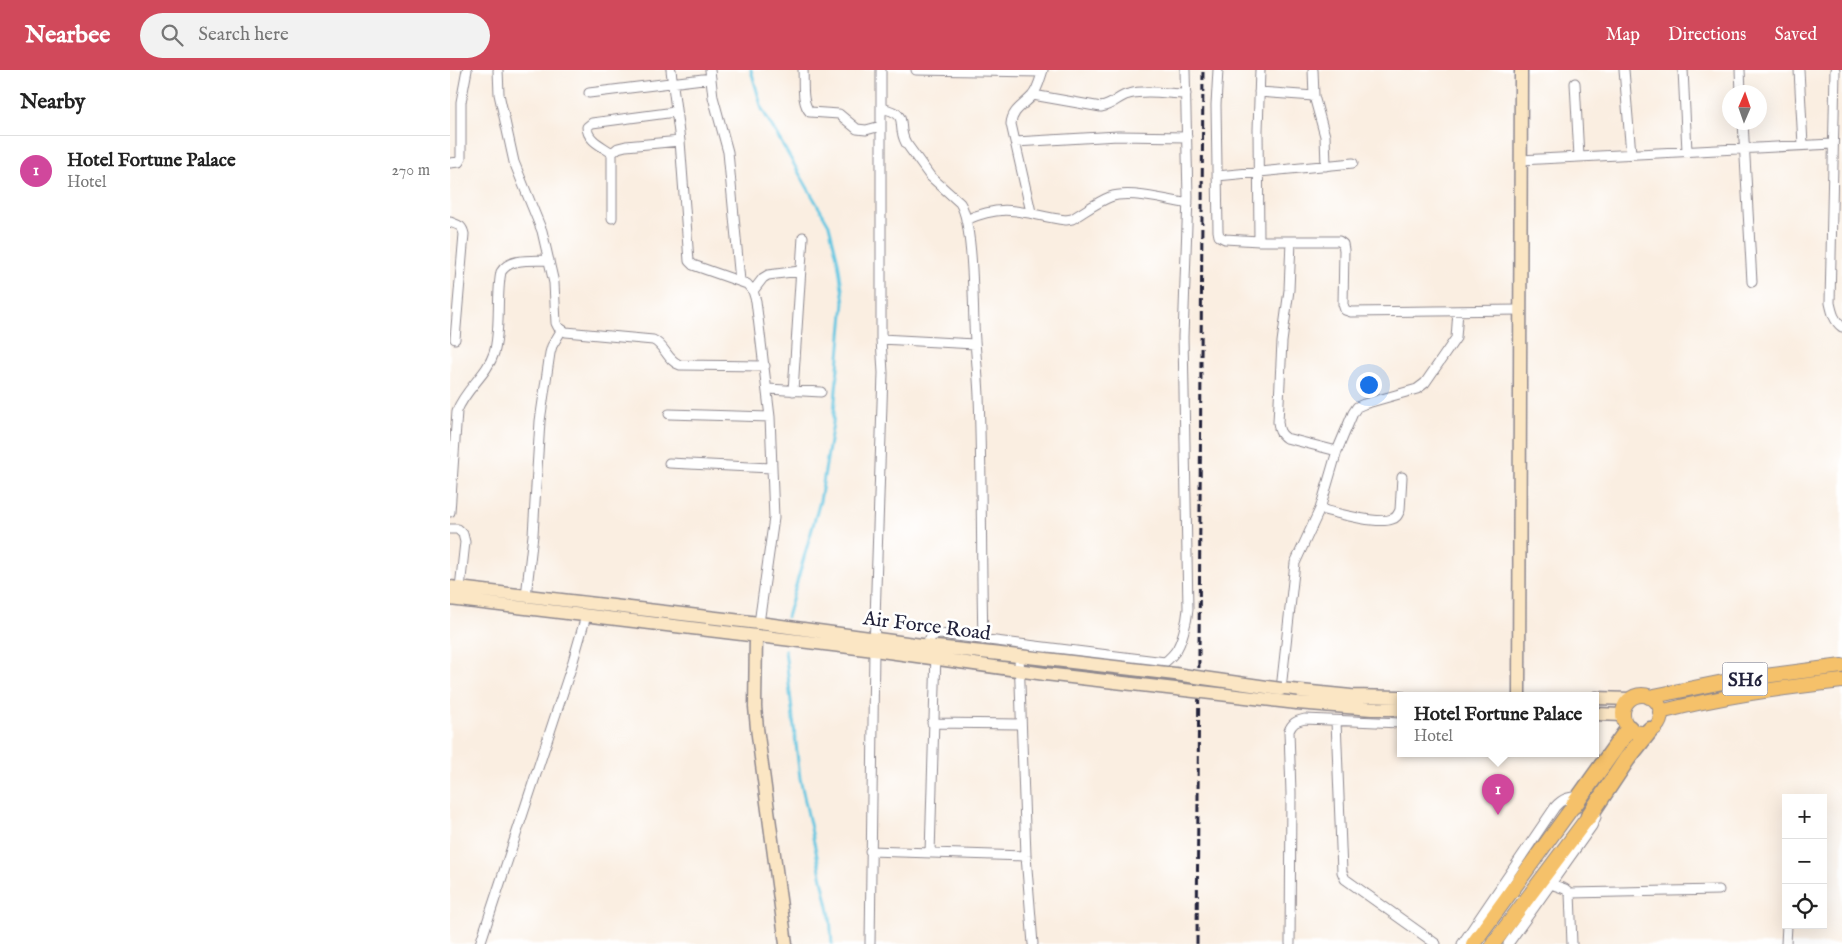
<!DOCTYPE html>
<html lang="en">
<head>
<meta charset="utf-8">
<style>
	body { margin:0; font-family:"IM FELL English",serif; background:#f2f2f2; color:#222 }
	.controls { position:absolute; right:15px; bottom:15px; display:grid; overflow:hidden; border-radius:0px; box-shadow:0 5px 20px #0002 }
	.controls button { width:45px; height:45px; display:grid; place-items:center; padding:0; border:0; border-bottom:1px solid #e0e0e0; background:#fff; color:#222; font:25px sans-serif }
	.compass { position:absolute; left:1272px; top:15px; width:45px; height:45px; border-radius:50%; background:#fff; box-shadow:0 5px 20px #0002; rotate:2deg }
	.you { position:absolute; left:918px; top:314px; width:18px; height:18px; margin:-12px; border:4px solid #fff; border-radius:50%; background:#1a73e8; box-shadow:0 0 0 8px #1a73e833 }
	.badge { display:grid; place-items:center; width:32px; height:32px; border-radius:50%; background:#d1495b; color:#fff; font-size:16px; font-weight:700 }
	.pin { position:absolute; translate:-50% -41px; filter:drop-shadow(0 1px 2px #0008) }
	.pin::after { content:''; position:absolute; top:26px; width:18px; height:15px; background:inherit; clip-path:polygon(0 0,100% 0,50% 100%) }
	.popup { position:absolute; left:947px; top:622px; width:202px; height:65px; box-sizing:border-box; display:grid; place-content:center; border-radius:0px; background:#fff; filter:drop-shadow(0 1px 4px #0005); font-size:16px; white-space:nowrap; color:#767676 }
	.popup b { font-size:19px; color:#222 }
	.popup::after { content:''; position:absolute; left:50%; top:100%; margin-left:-10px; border:10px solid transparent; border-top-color:#fff }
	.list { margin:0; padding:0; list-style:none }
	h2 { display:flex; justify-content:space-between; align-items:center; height:65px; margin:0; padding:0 20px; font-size:21px }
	h2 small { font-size:16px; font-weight:400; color:#767676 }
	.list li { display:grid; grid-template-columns:32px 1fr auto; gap:15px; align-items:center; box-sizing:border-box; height:70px; padding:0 20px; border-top:1px solid #e0e0e0 }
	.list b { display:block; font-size:19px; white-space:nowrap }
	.list p { margin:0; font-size:16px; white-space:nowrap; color:#767676 }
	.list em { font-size:16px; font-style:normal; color:#767676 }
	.icon { flex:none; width:28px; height:28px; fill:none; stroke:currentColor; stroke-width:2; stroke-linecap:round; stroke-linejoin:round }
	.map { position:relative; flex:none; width:1392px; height:874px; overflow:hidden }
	header { display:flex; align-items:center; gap:30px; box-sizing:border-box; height:70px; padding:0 25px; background:#d1495b; color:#fff }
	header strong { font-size:24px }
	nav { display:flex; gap:28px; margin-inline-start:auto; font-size:18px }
	.search { width:350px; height:45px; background:#f2f2f2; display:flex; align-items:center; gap:12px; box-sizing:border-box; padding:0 18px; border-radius:28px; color:#767676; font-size:19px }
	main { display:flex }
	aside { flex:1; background:#fff }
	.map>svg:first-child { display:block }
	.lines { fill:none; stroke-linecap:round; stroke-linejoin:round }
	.stream { stroke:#63c6e1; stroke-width:3 }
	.street-casing { stroke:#8e888e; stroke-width:11 }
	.secondary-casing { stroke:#8e888e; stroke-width:15 }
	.primary-casing { stroke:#8e888e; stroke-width:16 }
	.highway-casing { stroke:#8e888e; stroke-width:19 }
	.street { stroke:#fff; stroke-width:9 }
	.secondary { stroke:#fbe6c4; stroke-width:12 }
	.primary { stroke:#f5c16b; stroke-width:14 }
	.highway { stroke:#f5c16b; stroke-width:16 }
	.rail { stroke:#22223b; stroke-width:3; stroke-dasharray:8 4; stroke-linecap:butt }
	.secondary-bridge-casing { stroke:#8e888e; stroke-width:15; stroke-linecap:butt }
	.secondary-bridge { stroke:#fbe6c4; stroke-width:12 }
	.labels { text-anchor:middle; stroke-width:5; stroke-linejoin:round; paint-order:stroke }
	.shield { fill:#fff; stroke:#646476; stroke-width:1 }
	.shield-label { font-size:19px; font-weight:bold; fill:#22223b }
	.street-label { font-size:20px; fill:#22223b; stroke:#fff }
</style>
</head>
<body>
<header>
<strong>Nearbee</strong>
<div class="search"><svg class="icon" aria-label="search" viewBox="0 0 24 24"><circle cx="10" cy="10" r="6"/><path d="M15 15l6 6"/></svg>Search here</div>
<nav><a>Map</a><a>Directions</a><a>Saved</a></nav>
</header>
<main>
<aside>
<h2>Nearby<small></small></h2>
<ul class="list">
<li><span class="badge" style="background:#d1479c">1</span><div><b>Hotel Fortune Palace</b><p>Hotel</p></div><em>270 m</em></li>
</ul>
</aside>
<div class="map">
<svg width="1392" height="874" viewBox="0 0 1392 874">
	<rect width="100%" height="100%" fill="#fff"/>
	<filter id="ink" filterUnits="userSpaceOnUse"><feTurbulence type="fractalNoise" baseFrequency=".02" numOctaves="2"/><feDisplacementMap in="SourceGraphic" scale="10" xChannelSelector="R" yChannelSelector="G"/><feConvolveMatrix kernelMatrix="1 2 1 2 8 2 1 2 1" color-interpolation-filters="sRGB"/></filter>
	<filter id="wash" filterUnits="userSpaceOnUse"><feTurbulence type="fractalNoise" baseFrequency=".0096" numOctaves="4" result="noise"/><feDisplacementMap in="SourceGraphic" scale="20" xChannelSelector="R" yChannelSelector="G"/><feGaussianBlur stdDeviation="1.12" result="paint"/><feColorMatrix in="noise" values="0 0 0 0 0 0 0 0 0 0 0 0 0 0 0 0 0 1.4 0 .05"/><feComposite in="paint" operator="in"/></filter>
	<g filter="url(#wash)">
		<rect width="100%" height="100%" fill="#faeee1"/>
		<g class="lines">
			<path class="stream" d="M301,0L312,39L379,155L388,191L394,232L383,353L370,431L337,547
				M335,580L350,708L380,846L382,874"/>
		</g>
	</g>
	<g filter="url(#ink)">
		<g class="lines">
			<g class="street-casing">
				<path id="street" d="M48,0L49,24L64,92L92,161L104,213L106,253L108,257L116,262L203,270C215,275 217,291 230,295L315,296
					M221,0L230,71L239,191L243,195L297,214L303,221L306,231L320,347L324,448L309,553
					M260,0L263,27L278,82L290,211
					M353,0C354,13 351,33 360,42L389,44L407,59L416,60L431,56
					M466,0L592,2
					M768,0L766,35L768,161L769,166L775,169L809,171H889L893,174L894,180L893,234L895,240L901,242L1070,240
					M863,0L864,26L875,66L876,96
					M1174,0L1181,84
					M1233,0L1237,81
					M1290,0L1291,22
					M1349,0L1353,75
					M1385,0L1380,233C1382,242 1384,251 1392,257
					M1125,13L1129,87
					M809,22L864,26
					M139,23L261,8
					M583,25L651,37C664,35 668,26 679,24C697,19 718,24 736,24
					M431,38C462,45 445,53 456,73L480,106L510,133C523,153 523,228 524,254C525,278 528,302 529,326C532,407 531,488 533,570
					M1293,52L1302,212
					M565,72L668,66L737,67
					M162,83C152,76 137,70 137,57L142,53L225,42
					M1070,90L1383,74
					M0,93L9,92L11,88V32L17,0
					M767,106L903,93
					M581,142L561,54C562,40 573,36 582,26C588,19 590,9 593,0
					M162,148V83L168,78L176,76L230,71
					M516,150C559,131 575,145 616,150L622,149C634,142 647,132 660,127C679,120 718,130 738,134
					M0,152C8,155 12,155 14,164L5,269
					M809,171L808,60L810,0
					M841,171L839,220L832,272L828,352C829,359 829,363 836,368L887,381
					M303,221L313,208L318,205L350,201
					M431,269L525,274
					M318,319L371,322
					M343,321L353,167
					M219,344L320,347
					M219,393L322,398
					M870,439C886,443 928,455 942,449C947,448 948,444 950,440L952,407
					M0,442L7,341C15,319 37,305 44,283C51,261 46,226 51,202C60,187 83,191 99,190
					M0,459H8L13,464L15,472L10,518
					M76,526L83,465L90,351L100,283L102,276L111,261
					M475,575L482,566L490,564L715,592
					M569,585L576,786L583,874
					M703,602C710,596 719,590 725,582C732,573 737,551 738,539L733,267L738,127L735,0
					M831,619L845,493L870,439L887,381L903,343L907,337L914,334L967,319L975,313L1006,268L1008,241
					M886,651L892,802L895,809L986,874
					M482,653L571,654
					M420,781L576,786
					M480,783L486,583
					M1101,814L1115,819L1120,823L1122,874
					M1120,823L1269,820
					M30,874L121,598L136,546
					M420,874L424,580L433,303L431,269V0
					M840,874L841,723L839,661C842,653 846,651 855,649L950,653
					M1012,874L1105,737C1113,728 1119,727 1130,726
					M1058,874L1142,756L1146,747V742
					M1336,874L1337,855"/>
			</g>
			<g class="secondary-casing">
				<path id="secondary" d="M0,517L309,553L486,577L596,589
					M0,529L424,580L595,604
					M306,566L305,637L307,658L336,874
					M831,619L901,626L950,627
					M1069,626L1071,0
					M1146,628L1180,629
					M847,633L922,639H950
					M1146,644L1173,645"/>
			</g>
			<g class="primary-casing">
				<path id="primary" d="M1173 644a19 19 0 1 1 38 0a19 19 0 1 1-38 0Z
					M1199,627L1283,610L1392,596
					M1210,642C1272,626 1329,618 1392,611
					M1023,874L1124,735
					M1043,874L1139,746"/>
			</g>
			<g class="highway-casing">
				<path id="highway" d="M1124,735L1179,658
					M1139,746L1177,689L1200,660"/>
			</g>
			<use href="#street" class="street"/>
			<use href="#secondary" class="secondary"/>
			<use href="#primary" class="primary"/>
			<use href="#highway" class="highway"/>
			<path class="rail" d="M747,874L753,0"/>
			<g class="secondary-bridge-casing">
				<path id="secondary-bridge" d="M596,589L725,604L831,619
					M595,604L847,633"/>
			</g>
			<use href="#secondary-bridge" class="secondary-bridge"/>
		</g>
	</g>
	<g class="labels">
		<rect class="shield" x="1272.5" y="592.5" width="45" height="33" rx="4"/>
		<g class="shield-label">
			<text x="1295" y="616">SH6</text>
		</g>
		<g class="street-label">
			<text transform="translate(477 555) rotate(7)" y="7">Air Force Road</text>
		</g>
	</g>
</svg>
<div class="controls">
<button>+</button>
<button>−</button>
<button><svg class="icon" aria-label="locate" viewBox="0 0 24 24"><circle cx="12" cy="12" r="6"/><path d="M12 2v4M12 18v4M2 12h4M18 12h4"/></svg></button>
</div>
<svg class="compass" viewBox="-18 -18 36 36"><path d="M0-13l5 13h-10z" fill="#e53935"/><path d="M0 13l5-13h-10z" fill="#767676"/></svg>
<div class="you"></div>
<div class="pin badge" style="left:1048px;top:745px;background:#d1479c">1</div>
<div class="popup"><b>Hotel Fortune Palace</b>Hotel</div>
</div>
</main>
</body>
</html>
